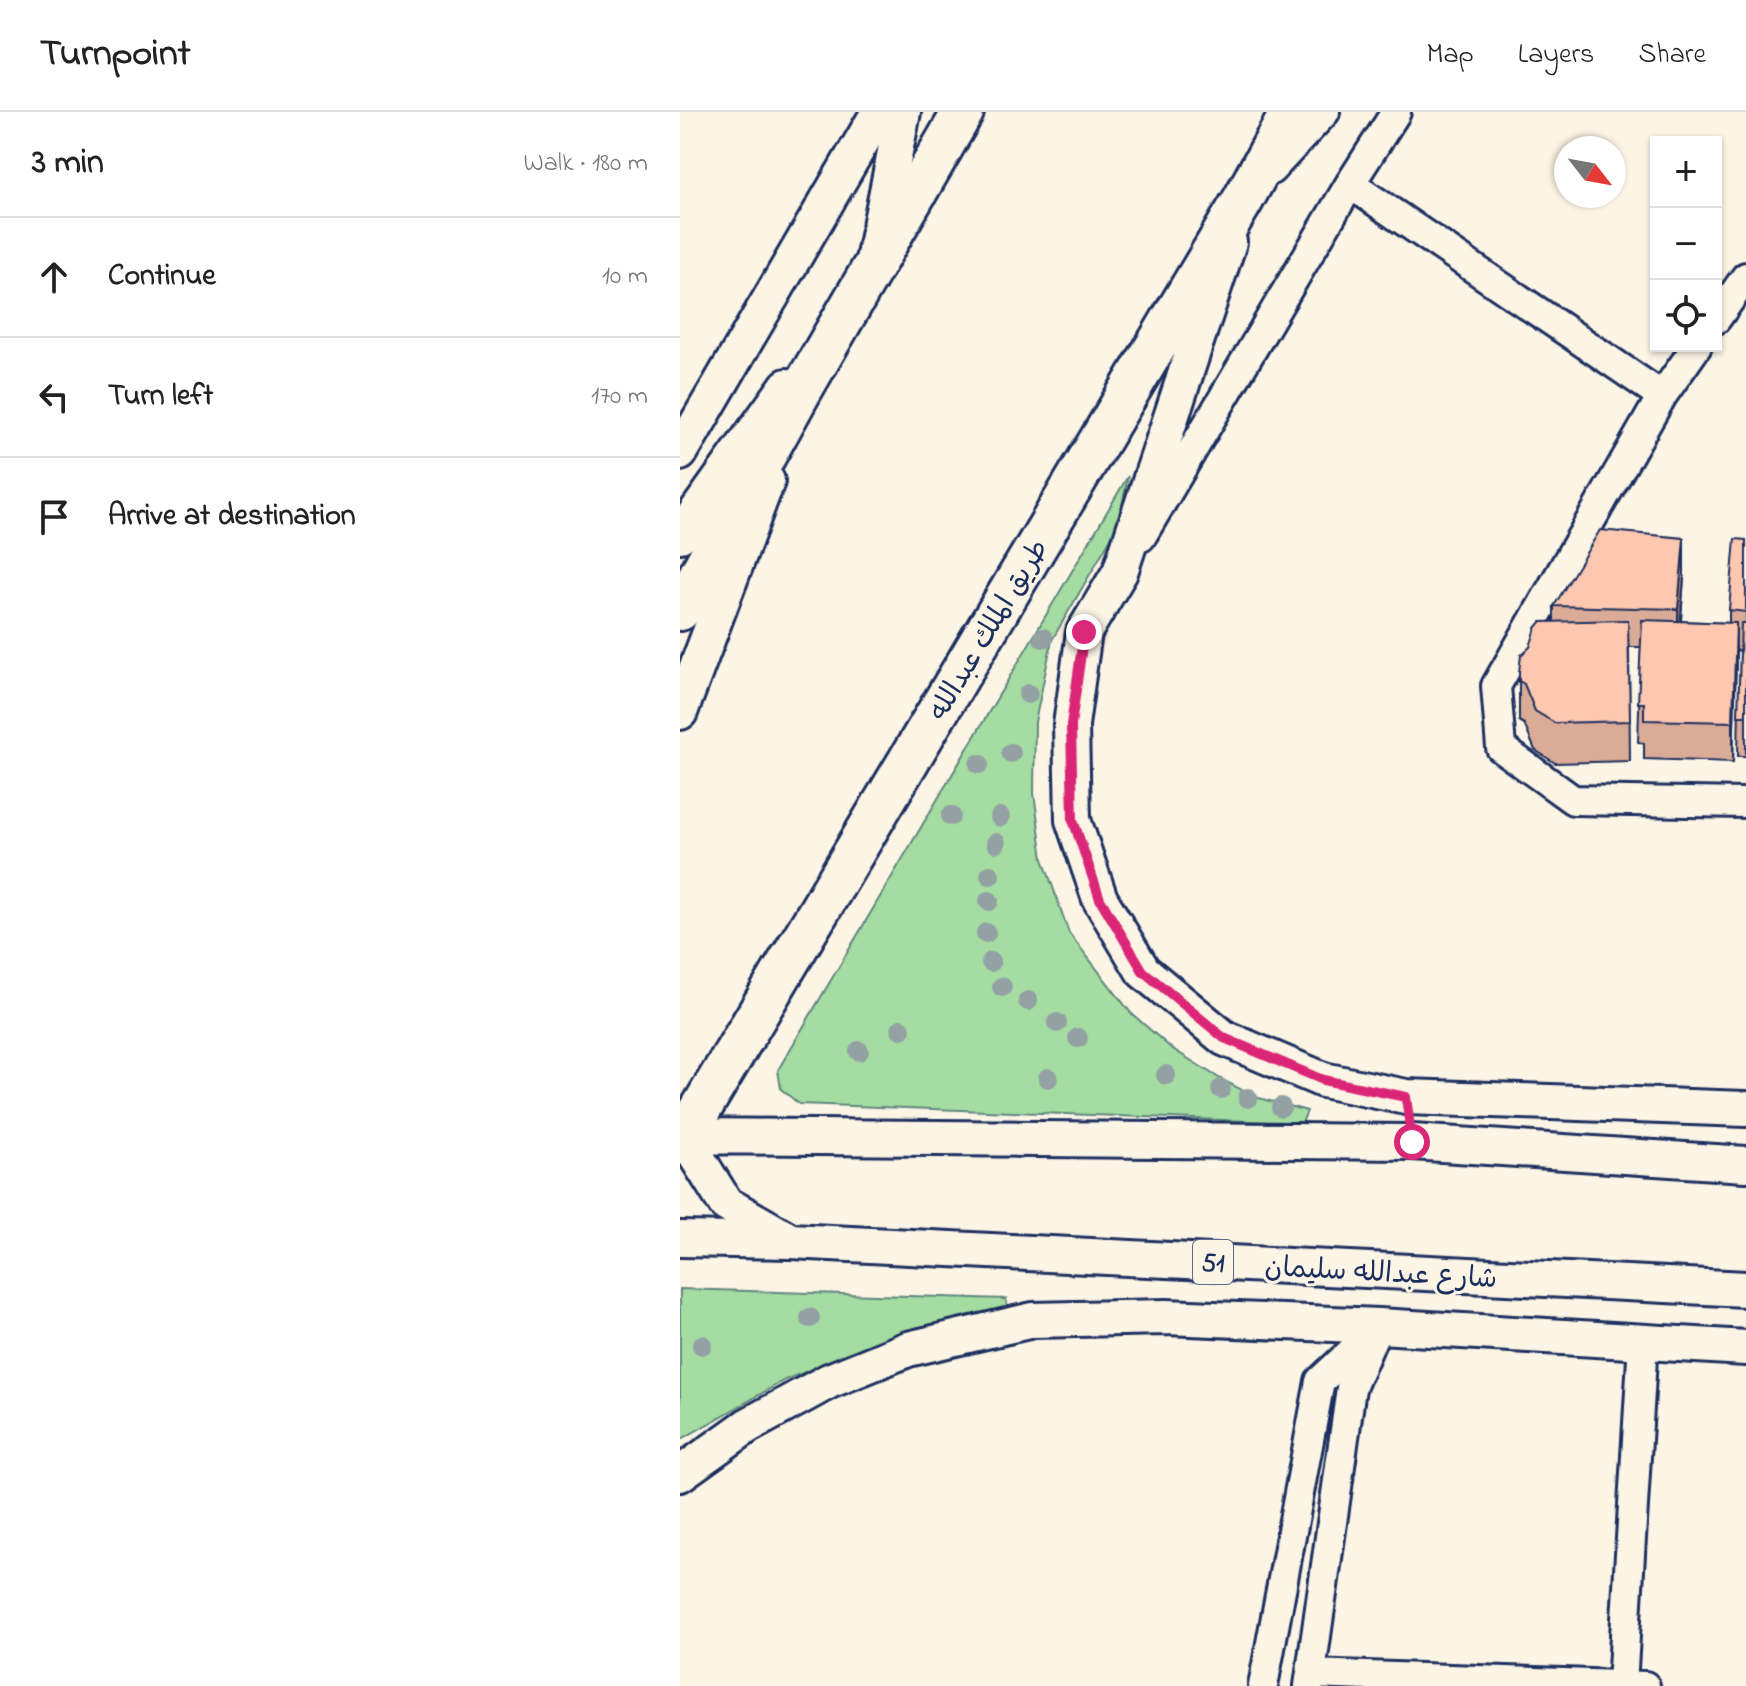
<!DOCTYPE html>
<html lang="en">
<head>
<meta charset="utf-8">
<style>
	body { margin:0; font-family:"Indie Flower","Playpen Sans Arabic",sans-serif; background:#f2f2f2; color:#222 }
	.controls { position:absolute; right:24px; top:24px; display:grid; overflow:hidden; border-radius:0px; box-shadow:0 2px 6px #0004 }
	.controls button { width:72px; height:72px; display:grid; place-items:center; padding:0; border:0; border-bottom:2px solid #e0e0e0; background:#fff; color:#222; font:40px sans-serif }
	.compass { position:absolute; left:874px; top:24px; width:72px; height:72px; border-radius:50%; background:#fff; box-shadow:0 2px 6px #0004; rotate:121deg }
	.stop { position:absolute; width:24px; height:24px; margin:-18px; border:6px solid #db2777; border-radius:50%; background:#fff }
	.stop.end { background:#db2777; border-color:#fff; box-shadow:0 2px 8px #0008 }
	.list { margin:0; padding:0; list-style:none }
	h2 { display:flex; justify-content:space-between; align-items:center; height:104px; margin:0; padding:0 32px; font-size:34px }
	h2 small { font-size:26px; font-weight:400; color:#767676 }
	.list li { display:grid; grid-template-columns:52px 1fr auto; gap:24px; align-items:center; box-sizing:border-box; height:120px; padding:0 32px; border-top:2px solid #e0e0e0 }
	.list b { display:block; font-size:30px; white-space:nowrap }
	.list em { font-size:26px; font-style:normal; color:#767676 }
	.icon { flex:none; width:44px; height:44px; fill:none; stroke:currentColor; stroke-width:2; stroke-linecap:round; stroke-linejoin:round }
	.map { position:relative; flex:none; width:1066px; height:1574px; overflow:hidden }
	header { display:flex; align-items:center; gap:48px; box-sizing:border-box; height:112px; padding:0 40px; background:#fff; border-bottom:2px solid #e0e0e0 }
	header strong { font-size:38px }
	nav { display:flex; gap:44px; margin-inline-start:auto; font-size:28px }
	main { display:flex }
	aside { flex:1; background:#fff }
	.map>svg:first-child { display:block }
	.green { fill:#a4dca1; stroke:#608680; stroke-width:2 }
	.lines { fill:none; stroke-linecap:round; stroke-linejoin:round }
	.minor-casing { stroke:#1b2f5e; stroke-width:34 }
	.major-casing { stroke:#1b2f5e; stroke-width:40 }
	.highway-casing { stroke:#1b2f5e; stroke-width:46 }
	.minor { stroke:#fcf5e5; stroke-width:28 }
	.major { stroke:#fcf5e5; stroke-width:34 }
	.highway { stroke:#fcf5e5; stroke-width:40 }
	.tree { fill:#93a0a4 }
	.wall { fill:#daab97; stroke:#1b2f5e; stroke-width:2 }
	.shaded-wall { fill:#b18b7b; stroke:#1b2f5e; stroke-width:2 }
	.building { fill:#fdc7b0; stroke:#1b2f5e; stroke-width:2 }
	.route { stroke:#db2777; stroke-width:10 }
	.labels { text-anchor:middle; stroke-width:6; stroke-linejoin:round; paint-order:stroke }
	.shield { fill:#fcf5e5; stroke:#5e6a86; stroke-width:2 }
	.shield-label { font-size:26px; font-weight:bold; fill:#1b2f5e }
	.street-label { font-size:28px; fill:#1b2f5e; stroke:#fcf5e5 }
</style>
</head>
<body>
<header>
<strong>Turnpoint</strong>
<nav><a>Map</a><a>Layers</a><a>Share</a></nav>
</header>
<main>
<aside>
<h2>3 min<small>Walk · 180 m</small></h2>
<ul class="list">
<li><svg class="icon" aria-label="ahead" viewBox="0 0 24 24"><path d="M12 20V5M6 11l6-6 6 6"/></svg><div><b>Continue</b></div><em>10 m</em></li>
<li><svg class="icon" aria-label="left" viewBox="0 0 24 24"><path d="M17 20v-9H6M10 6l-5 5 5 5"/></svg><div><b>Turn left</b></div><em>170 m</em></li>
<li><svg class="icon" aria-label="arrive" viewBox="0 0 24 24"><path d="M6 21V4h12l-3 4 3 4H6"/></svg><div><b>Arrive at destination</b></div></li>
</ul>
</aside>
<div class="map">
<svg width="1066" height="1574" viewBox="0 0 1066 1574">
	<rect width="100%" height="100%" fill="#fcf5e5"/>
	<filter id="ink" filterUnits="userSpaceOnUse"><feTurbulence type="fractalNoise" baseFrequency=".0125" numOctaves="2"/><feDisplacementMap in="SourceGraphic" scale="16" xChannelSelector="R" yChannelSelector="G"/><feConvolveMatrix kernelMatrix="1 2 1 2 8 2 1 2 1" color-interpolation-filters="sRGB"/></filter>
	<g filter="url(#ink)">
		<path class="green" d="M448,364L438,414L372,528L355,610L354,681L363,747L389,821L451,901L491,936L539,966L575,985L627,999L622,1011L119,992L101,977L98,958Z
			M0,1177L326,1187L328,1201L181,1237L105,1268L0,1328Z"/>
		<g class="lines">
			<g class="minor-casing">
				<path id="minor" d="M591,58L645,0
					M670,72L982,284
					M1036,207L1066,165
					M1017,234L982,284L816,574L821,636L893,688L1066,691
					M461,425L670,72L716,0
					M631,1562L965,1574
					M942,1573L963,1230
					M583,1574L640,1269L699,1214
					M629,1574L671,1276L693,1225"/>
			</g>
			<g class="major-casing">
				<path id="major" d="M549,130L440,460L404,520L391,613L393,708L420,787L463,859L544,926L643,968L726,985L1066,997
					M194,144L223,0
					M0,341L199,0
					M0,423L107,274
					M0,600L87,369
					M0,1018L46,1092L109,1128
					M0,1024L732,1030L1066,1052
					M0,1127L111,1129L1066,1177
					M0,1362L67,1314L149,1269L228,1237L353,1208L486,1205L699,1214L1066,1236"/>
			</g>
			<g class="highway-casing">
				<path id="highway" d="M0,498L121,279L283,0
					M0,1032L563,88L611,0"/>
			</g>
			<use href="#minor" class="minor"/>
			<use href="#major" class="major"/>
			<use href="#highway" class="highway"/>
		</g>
		<g class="tree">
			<circle cx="363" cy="526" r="10"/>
			<circle cx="348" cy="582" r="10"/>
			<circle cx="331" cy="641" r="10"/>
			<circle cx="299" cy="652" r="10"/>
			<circle cx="271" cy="704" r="10"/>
			<circle cx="320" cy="705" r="10"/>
			<circle cx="316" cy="731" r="10"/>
			<circle cx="310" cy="763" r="10"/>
			<circle cx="309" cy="789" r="10"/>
			<circle cx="306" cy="821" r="10"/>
			<circle cx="311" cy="850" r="10"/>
			<circle cx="322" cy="875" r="10"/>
			<circle cx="348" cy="889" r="10"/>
			<circle cx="377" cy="911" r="10"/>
			<circle cx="221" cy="917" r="10"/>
			<circle cx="398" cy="926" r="10"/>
			<circle cx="179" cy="939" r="10"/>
			<circle cx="486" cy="963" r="10"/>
			<circle cx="368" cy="966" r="10"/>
			<circle cx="541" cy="977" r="10"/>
			<circle cx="568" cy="986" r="10"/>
			<circle cx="601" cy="995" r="10"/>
			<circle cx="130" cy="1206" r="10"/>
			<circle cx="22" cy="1233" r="10"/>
		</g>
		<path class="wall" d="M1066,428V644H1058L1060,539L1056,538L1053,650L964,647V631L958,630L961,535H949L950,649L875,651L855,638L844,612L839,609V560L850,535L874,510V494L1004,466L1001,509L1049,511V498Z"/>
		<path class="shaded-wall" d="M1004,426V466L998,536V497Z
			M1056,511V551L1053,650V610Z"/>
		<path class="building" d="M920,418L1004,426L998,497L874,494Z
			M1055,427L1066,428V500L1049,498Z
			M948,508L950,609L875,611L855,599L844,572L839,569V560L841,543L850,535L856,516L861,510Z
			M962,508L1056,511L1053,610L964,608V591H958Z
			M1061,511H1066V604H1058Z"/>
	</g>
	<g class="lines" filter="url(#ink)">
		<path class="route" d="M404,520L391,613L393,708L420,787L463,859L544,926L643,968L726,985L732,1030"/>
	</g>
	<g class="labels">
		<rect class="shield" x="513" y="1128" width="40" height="44" rx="6"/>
		<g class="shield-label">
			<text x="533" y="1159">51</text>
		</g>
		<g class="street-label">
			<text transform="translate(307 517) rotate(-59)" y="10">طريق الملك عبدالله</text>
			<text transform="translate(701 1159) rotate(3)" y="10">شارع عبدالله سليمان</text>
		</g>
	</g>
</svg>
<div class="controls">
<button>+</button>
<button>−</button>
<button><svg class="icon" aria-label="locate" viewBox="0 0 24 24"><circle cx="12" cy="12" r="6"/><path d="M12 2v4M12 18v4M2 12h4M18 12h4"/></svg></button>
</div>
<svg class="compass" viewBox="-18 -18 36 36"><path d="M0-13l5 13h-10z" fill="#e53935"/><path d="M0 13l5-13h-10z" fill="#767676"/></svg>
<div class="stop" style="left:732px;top:1030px"></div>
<div class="stop end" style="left:404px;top:520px"></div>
</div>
</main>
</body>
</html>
